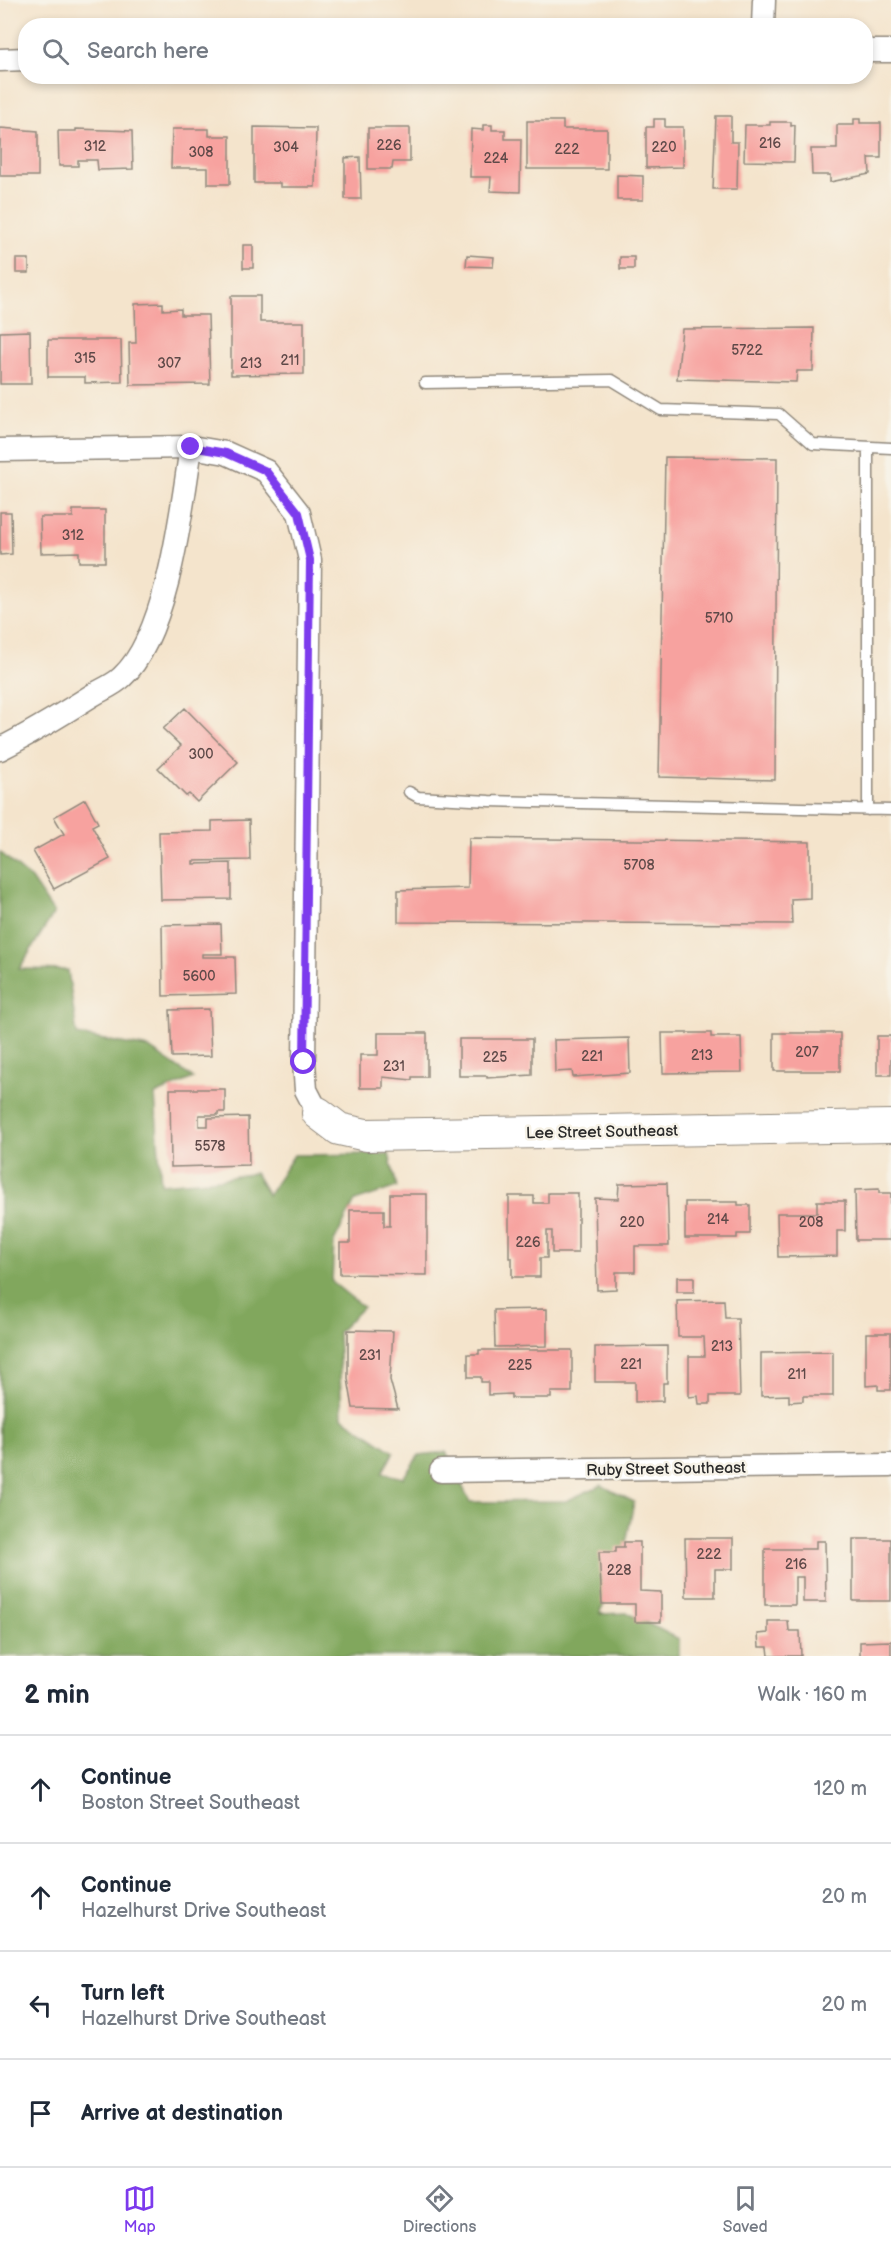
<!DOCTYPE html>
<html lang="en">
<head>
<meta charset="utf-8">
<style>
	body { margin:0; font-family:"Balsamiq Sans",sans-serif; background:#f2f2f3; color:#1f2937 }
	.stop { position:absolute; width:18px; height:18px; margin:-14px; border:4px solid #7c3aed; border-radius:50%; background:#fff }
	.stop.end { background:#7c3aed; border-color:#fff; box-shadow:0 2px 6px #0008 }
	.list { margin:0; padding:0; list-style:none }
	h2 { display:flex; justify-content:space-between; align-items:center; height:78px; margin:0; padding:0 24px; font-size:26px }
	h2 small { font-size:20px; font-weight:400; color:#747a83 }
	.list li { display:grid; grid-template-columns:39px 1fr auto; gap:18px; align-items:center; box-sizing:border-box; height:108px; padding:0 24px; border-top:2px solid #e0e1e3 }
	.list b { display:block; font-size:22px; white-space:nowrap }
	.list p { margin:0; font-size:20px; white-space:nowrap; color:#747a83 }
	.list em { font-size:20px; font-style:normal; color:#747a83 }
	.icon { flex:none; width:33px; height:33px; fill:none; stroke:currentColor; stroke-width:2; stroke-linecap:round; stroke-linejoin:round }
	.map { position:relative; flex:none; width:891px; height:1656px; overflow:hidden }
	.search { position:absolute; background:#fff; box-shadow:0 3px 9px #0003; left:18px; right:18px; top:18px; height:66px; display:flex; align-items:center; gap:15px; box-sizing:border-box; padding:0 21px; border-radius:24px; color:#747a83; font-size:22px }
	.sheet { height:510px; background:#fff }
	nav { display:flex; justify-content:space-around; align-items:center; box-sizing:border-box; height:84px; border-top:2px solid #e0e1e3; background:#fff; font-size:16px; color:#747a83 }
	nav a { display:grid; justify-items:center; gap:3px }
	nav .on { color:#7c3aed }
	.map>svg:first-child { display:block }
	.forest { fill:#81a75d; stroke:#566944; stroke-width:1.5 }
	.building { fill:#f7a29f }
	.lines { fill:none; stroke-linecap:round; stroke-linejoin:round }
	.lane-casing { stroke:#90887c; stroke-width:13 }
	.street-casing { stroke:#90887c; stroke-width:25 }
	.secondary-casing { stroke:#90887c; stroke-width:34 }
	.lane { stroke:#fff; stroke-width:10 }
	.street { stroke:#fff; stroke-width:22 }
	.secondary { stroke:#fff; stroke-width:32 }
	.route { stroke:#7c3aed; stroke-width:8 }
	.labels { text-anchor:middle; stroke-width:5; stroke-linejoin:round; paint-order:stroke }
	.number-label { font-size:14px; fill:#5e4948 }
	.street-label { font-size:16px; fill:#2b2b2b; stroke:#f7f3e8 }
</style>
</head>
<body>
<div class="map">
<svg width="891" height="1656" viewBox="0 0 891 1656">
	<rect width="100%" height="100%" fill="#f7f3e8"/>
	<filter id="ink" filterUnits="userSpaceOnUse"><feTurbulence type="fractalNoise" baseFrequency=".0167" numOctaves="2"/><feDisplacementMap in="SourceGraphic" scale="12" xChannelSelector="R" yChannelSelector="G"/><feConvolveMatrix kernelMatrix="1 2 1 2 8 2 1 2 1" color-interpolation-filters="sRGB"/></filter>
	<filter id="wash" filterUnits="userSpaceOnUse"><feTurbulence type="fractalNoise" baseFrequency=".008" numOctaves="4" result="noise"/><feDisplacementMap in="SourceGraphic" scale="24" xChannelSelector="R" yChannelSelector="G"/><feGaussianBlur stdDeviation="1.35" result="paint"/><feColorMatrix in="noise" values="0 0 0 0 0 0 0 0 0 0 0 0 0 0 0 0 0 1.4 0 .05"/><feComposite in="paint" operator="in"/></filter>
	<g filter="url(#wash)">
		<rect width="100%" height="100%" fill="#f4e4cc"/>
		<path class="forest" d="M0,852L31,879L54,913L19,969L68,970L77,1035L149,1048L193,1078L155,1095L161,1184L220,1179L255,1173L268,1195L294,1155L389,1154L397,1187L355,1201L334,1242L332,1282L363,1307L338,1332L342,1417L394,1452L382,1473L403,1478L419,1455L446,1452L470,1502L566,1501L601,1485L634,1502L625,1548L600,1614L627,1613L679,1639V1656H0Z"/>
		<g id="blocks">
			<path class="building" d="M716,116H731V142H738L737,189H713Z
				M654,119H665V127H683V167L646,168V127H654Z
				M854,119H860V123H881V158H869L870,174L830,182V175H812L811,149H837V125H854Z
				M527,121H563V129H607V169H527Z
				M770,122H791V126L795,125L794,162L744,161L745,125H770Z
				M483,125H492V130H505V139H521L520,192L490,191L491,177H470L471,129L483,130Z
				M254,127L316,128L315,187H280V183H254Z
				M0,128L38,131V176H0Z
				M368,128H410V162H393L392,169H368Z
				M76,129L132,131L133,169L98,170L97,160H78V166H59L58,131H76Z
				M172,129H209V136H230V184H208V168H171Z
				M360,157L361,199H345V158Z
				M617,175L643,176V200H617Z
				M243,245H253V268H243Z
				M467,255L494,257L493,267L466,266Z
				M620,257H634V269H620Z
				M16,259H29V273H16Z
				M231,296H260V322H304V374L231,375Z
				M163,303V310L181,309V315H208L210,384L130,385L129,343H136L135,304Z
				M814,328L813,371H797L796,382L677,379L682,329Z
				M30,331L31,384H0V332Z
				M48,340H121L122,382L85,383V377H48Z
				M665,457L777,458L775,780L659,777Z
				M73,510H105V562H79V552L41,553L40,517H73Z
				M0,512H11L12,554L0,555Z
				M185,708L238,762L197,802L189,794L186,796L158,768L181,746L163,729Z
				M85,799L98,823L92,826L110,859L54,889L33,851L64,834L54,817Z
				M249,820L250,860L193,861V864L231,863V899L161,900L159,832L212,831V821Z
				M469,838L810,842V898L791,899L792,924L398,922V890L468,888Z
				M221,924L222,954H202V957H235L236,994L163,996L162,925Z
				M209,1009L211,1056L172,1057L170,1010Z
				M378,1033H427V1077H412V1080L383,1077V1088H360V1055H378Z
				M662,1033H711V1037H741L742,1072L663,1073Z
				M774,1033H840V1071H774Z
				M877,1036H891V1075H877Z
				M629,1038L630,1073L573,1077L572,1071L555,1072L554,1040Z
				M459,1039H532V1075L487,1078V1076H459Z
				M170,1089H225V1112H218V1115H199V1126H208V1118L248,1117L249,1165L171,1167Z
				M667,1183L669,1246H635V1272H616V1289L597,1290L595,1198L618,1199L619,1184Z
				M879,1189V1193H891L890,1240H856L855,1190Z
				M548,1193H578V1253H552V1231H547V1258H540V1277H512V1258H509V1196H534V1203H548Z
				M390,1194H427V1275L340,1274V1243H350V1210H384V1226H390Z
				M817,1201H845V1231H837V1256L778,1257L777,1213H817Z
				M685,1202H738V1205H750V1234H737V1238H685Z
				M677,1277H694V1292H677Z
				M724,1300L725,1318H738L740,1396H710V1404H699L698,1396L689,1397V1356H705L704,1337H678L677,1301Z
				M547,1309V1346L495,1347L494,1310Z
				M348,1330L393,1331L390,1380L398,1409L353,1408L348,1379Z
				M866,1333H891V1390H878V1385L866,1386Z
				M667,1346V1383H663V1401L635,1402V1382H595V1347Z
				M479,1350H572V1392H551V1398H511V1394L488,1395V1382H481V1377H468V1354H479Z
				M833,1352V1396H803V1401L789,1402V1395L761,1396V1353Z
				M685,1538H733V1569H715V1597H686Z
				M853,1539H891V1601H853Z
				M816,1541H825L826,1602H803V1577H795V1605H765V1549H816Z
				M624,1542H640V1591L661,1592V1622H635V1604H602L599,1552H616V1547H624Z
				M768,1621H788L789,1631H800L801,1656H769L768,1647H759L758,1634L768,1633Z
				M891,1641V1656H860V1642Z"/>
		</g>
	</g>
	<g filter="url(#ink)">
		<use href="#blocks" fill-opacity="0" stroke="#90887c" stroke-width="1.5"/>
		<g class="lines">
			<g class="lane-casing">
				<path id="lane" d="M425,383L612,380L661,410L779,414L813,444L891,448
					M868,447V810
					M409,792L418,797L489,801L891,810"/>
			</g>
			<g class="street-casing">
				<path id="street" d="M763,26L764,0
					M866,51H891
					M0,60L26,59
					M0,450L191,447L226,453L266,471L299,513L310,560L304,1062L306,1090L318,1113
					M0,749C32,733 61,715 91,696C101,690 114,685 122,677C168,635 182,507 191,447
					M441,1471L891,1465"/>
			</g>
			<g class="secondary-casing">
				<path id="secondary" d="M318,1113L339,1129L366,1135L891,1126"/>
			</g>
			<use href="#lane" class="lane"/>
			<use href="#street" class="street"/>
			<use href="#secondary" class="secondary"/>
		</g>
	</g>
	<g class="lines" filter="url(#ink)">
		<path class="route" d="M191,447L226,453L266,471L299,513L310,560L304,1062"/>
	</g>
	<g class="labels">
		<g class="number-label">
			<text x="770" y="148">216</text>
			<text x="389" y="150">226</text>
			<text x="95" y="151">312</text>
			<text x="286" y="152">304</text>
			<text x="664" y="152">220</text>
			<text x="567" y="154">222</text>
			<text x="201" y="157">308</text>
			<text x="496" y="163">224</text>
			<text x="747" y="355">5722</text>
			<text x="85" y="363">315</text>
			<text x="290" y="365">211</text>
			<text x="169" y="368">307</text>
			<text x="251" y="368">213</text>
			<text x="73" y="540">312</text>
			<text x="719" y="623">5710</text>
			<text x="201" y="759">300</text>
			<text x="639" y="870">5708</text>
			<text x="199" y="981">5600</text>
			<text x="807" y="1057">207</text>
			<text x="702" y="1060">213</text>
			<text x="592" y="1061">221</text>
			<text x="495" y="1062">225</text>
			<text x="394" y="1071">231</text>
			<text x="210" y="1151">5578</text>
			<text x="718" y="1224">214</text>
			<text x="632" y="1227">220</text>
			<text x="811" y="1227">208</text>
			<text x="528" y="1247">226</text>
			<text x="722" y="1351">213</text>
			<text x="370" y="1360">231</text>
			<text x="631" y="1369">221</text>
			<text x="520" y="1370">225</text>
			<text x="797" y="1379">211</text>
			<text x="709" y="1559">222</text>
			<text x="796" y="1569">216</text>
			<text x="619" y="1575">228</text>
		</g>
		<g class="street-label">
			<text transform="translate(602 1131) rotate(-1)" y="6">Lee Street Southeast</text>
			<text transform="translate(666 1468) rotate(-1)" y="6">Ruby Street Southeast</text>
		</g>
	</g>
</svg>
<div class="stop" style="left:304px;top:1062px"></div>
<div class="stop end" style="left:191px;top:447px"></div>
<div class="search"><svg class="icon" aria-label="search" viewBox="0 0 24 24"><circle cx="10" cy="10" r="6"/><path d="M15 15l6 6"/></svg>Search here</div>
</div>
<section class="sheet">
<h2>2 min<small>Walk · 160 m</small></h2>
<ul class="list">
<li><svg class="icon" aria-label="ahead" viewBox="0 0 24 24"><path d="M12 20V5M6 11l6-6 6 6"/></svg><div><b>Continue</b><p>Boston Street Southeast</p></div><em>120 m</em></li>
<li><svg class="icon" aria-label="ahead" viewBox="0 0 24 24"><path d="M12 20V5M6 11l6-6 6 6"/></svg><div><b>Continue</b><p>Hazelhurst Drive Southeast</p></div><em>20 m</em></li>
<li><svg class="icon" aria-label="left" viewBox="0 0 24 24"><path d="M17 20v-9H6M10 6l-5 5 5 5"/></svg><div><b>Turn left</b><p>Hazelhurst Drive Southeast</p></div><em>20 m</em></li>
<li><svg class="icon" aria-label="arrive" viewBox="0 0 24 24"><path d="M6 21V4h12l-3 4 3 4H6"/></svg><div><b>Arrive at destination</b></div></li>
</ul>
</section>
<nav>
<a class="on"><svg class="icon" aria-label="map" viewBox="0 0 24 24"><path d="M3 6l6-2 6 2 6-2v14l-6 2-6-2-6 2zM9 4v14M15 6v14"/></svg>Map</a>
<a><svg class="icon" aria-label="directions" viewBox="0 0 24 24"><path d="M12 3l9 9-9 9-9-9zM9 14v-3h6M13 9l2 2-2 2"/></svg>Directions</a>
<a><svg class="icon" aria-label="saved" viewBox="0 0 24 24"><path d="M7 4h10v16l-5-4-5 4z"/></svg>Saved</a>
</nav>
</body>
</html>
